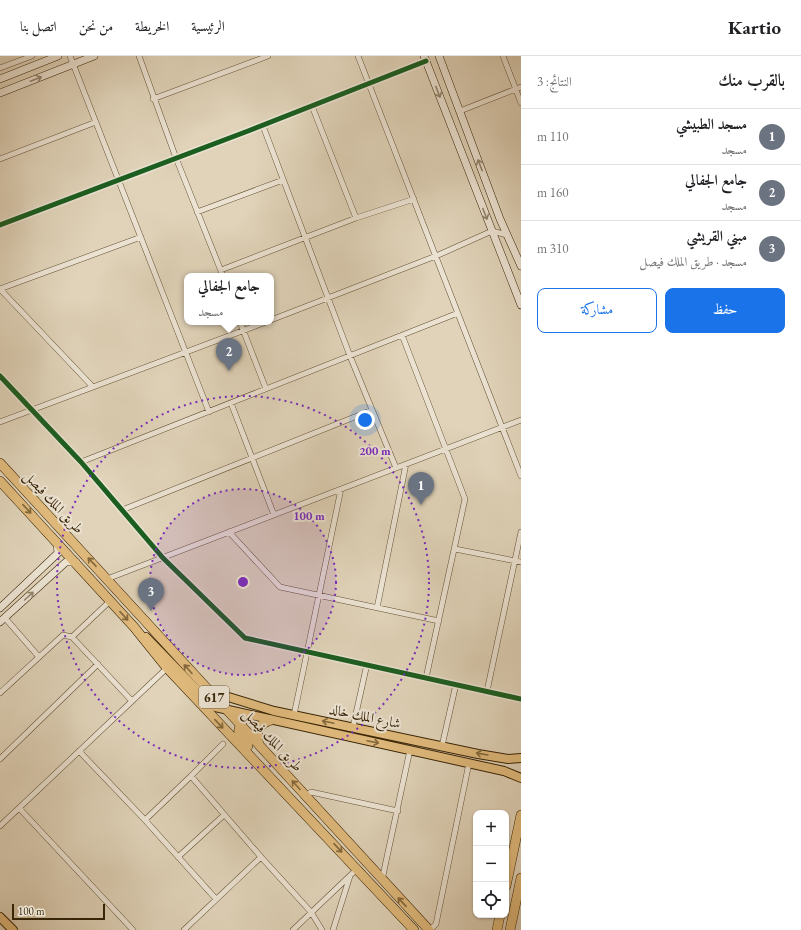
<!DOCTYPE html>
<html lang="ar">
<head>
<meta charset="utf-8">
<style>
	body { margin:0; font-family:"EB Garamond",Amiri,serif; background:#f6f6f6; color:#202124; direction:rtl }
	.controls { position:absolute; right:12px; bottom:12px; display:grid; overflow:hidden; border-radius:8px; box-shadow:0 1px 3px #0004 }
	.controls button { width:36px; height:36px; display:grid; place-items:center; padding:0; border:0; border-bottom:1px solid #e0e0e0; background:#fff; color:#202124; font:20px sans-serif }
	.scale { position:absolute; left:12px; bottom:10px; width:93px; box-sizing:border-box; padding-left:4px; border:2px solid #392507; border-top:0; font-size:11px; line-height:14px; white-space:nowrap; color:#392507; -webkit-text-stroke:3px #ebe2d2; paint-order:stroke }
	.you { position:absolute; left:365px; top:364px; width:14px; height:14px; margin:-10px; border:3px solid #fff; border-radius:50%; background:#1a73e8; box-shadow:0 0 0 6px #1a73e833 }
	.badge { display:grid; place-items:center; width:26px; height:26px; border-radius:50%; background:#1a73e8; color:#fff; font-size:13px; font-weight:700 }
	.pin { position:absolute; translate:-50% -33px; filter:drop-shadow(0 1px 2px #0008) }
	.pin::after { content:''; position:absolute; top:21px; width:14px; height:12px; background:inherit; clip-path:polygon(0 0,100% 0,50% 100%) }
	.popup { position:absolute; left:184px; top:217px; width:90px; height:52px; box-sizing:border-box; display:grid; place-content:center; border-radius:8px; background:#fff; filter:drop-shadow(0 1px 3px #0005); font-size:13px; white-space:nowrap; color:#757577 }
	.popup b { font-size:15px; color:#202124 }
	.popup::after { content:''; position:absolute; left:50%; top:100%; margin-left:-8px; border:8px solid transparent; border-top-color:#fff }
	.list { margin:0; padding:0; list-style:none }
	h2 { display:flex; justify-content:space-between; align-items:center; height:52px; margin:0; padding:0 16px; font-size:17px }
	h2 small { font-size:13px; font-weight:400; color:#757577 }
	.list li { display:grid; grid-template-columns:26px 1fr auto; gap:12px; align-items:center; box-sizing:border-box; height:56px; padding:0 16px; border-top:1px solid #e0e0e0 }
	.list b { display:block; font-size:15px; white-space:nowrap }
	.list p { margin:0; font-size:13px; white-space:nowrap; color:#757577 }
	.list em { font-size:13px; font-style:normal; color:#757577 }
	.actions { display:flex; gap:8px; padding:12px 16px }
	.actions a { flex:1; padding:9px 0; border:1px solid #1a73e8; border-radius:8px; text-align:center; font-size:14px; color:#1a73e8 }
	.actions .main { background:#1a73e8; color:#fff }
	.icon { flex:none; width:22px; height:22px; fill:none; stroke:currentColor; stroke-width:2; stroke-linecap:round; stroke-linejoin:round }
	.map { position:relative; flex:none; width:521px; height:874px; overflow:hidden; direction:ltr }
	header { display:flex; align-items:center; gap:24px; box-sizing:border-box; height:56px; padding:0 20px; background:#fff; border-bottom:1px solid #e0e0e0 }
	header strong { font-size:19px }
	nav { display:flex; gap:22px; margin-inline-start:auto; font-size:14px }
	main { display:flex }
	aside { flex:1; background:#fff }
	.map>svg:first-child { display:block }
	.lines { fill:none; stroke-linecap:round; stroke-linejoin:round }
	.street-casing { stroke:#635034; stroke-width:6 }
	.secondary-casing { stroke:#392507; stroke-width:8 }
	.primary-casing { stroke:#392507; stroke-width:10 }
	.highway-casing { stroke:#392507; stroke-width:10 }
	.street { stroke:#ebe2d2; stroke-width:5 }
	.secondary { stroke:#ebe2d2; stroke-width:7 }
	.primary { stroke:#e0ba7c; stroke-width:8 }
	.highway { stroke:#e0ba7c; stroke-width:9 }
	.cycleway-casing { stroke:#ebe2d2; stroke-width:8 }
	.cycleway { stroke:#1b5e20; stroke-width:5 }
	.oneway { stroke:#92846c }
	.oneway2 { stroke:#84683c }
	.ring { fill:none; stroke:#7b2cbf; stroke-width:2; stroke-dasharray:2 4 }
	.labels { text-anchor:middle; stroke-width:4; stroke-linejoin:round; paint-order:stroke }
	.shield { fill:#ebe2d2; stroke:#6e5e44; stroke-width:1 }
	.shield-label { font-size:13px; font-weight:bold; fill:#392507 }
	.street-label { font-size:14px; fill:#392507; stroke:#ebe2d2 }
	.centre { fill:#7b2cbf; stroke:#ebe2d2; stroke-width:2 }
	.ring-label { font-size:12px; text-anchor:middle; font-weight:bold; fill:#7b2cbf; stroke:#ebe2d2; stroke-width:4; stroke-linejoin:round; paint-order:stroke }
</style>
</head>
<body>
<header>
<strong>Kartio</strong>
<nav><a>الرئيسية</a><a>الخريطة</a><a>من نحن</a><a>اتصل بنا</a></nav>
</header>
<main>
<aside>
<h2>بالقرب منك<small>النتائج: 3</small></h2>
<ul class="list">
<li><span class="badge" style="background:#6b7280">1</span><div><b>مسجد الطبيشي</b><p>مسجد</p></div><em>110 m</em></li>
<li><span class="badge" style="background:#6b7280">2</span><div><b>جامع الجفالي</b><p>مسجد</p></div><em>160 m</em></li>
<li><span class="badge" style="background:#6b7280">3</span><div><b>مبني القريشي</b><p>مسجد · طريق الملك فيصل</p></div><em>310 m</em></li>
</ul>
<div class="actions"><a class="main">حفظ</a><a>مشاركة</a></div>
</aside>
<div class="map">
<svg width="521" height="874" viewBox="0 0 521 874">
	<rect width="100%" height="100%" fill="#e0d3b9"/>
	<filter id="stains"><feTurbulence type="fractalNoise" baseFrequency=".005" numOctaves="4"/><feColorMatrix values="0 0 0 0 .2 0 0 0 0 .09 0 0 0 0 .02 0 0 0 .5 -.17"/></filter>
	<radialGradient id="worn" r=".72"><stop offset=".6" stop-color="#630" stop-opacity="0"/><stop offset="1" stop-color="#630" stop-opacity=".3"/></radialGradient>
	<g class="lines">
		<g class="street-casing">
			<path id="street" d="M70,0L209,356
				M139,0L176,102L223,220
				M358,0L521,420
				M503,0L521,47
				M0,12L32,0
				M153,43L268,0
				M312,50L356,162
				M460,55L521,31
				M263,70L350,300L396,412
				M0,103L96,66
				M197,156L283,124
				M0,169L248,75L426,5
				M221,214L356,162L414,143
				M0,233L141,181
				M0,233L93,331
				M271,264L436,200L492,175L507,179
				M240,266L266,333
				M402,279L465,443L426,622
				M0,320L81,406L163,502L245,582L521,643
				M231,347L274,459
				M0,366L266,266
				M81,406L458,257
				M122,454L372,354
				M229,476L280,531L439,565
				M455,493L521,506
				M107,523L521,364
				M377,552L406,408
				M5,562L39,601
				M72,581L110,545
				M487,635L521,476
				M0,637L63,579L72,581L132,645
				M294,659L341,433
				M353,671L367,608
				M442,690L456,628
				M79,695L145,764
				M0,703L98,608
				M191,720L223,688
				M306,740L311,736L398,755
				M19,752L133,874
				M0,770L167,612
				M178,801L224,759
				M382,824L410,694
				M216,843L145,764L191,720L261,801
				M184,874L261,801L311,856L322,874
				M293,874L358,812
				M333,874L350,820
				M430,874L436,868L469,707"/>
		</g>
		<g class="secondary-casing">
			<path id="secondary" d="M424,0L521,249
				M439,0L500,163L521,210
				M0,23L58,0
				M0,37L94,0
				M0,552L58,497L57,486
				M0,566L66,506H76"/>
		</g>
		<g class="primary-casing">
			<path id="primary" d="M146,581L208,645L215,651L504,715L521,722
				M212,636L274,655L478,698L508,703L521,702
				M0,861L13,874"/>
		</g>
		<g class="highway-casing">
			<path id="highway" d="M0,407L429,874
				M0,425L134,571L167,612L414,874
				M246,659C237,674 235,677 248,690
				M259,689C256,675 257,669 271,664
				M506,830L521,759
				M497,874L500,859
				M510,874L521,822"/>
		</g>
		<use href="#street" class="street"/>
		<use href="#secondary" class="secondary"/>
		<use href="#primary" class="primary"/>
		<use href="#highway" class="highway"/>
		<g class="cycleway-casing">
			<path id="cycleway" d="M0,169L248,75L426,5
				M0,320L81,406L163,502L245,582L521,643"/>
		</g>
		<use href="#cycleway" class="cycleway"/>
	</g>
	<defs><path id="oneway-shaft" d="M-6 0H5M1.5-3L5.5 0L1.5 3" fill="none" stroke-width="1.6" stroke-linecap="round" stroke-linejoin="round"/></defs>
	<g class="oneway">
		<use href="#oneway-shaft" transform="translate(36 23) rotate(-21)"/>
		<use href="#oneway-shaft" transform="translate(438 36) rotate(69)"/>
		<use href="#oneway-shaft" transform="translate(480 109) rotate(-111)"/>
		<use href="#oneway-shaft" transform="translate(485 158) rotate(69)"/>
		<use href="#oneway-shaft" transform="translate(29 540) rotate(-42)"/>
	</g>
	<g class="oneway2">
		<use href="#oneway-shaft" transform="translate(27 453) rotate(47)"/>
		<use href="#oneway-shaft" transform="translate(92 506) rotate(-133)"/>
		<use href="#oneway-shaft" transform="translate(124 560) rotate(47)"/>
		<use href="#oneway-shaft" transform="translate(188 613) rotate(-132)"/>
		<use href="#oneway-shaft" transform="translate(328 666) rotate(-168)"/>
		<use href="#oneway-shaft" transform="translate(219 668) rotate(47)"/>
		<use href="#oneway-shaft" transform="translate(373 686) rotate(12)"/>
		<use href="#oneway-shaft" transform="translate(482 698) rotate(-170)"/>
		<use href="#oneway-shaft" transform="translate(296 729) rotate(-132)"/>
		<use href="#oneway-shaft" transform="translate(338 792) rotate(47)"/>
		<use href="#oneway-shaft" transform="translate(402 846) rotate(-133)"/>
	</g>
	<circle cx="243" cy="526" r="93" fill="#7b2cbf" fill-opacity=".12"/>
	<g class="ring">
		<circle cx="243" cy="526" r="93"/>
		<circle cx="243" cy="526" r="186"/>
	</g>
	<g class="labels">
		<rect class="shield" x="199" y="630" width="30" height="22" rx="3"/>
		<g class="shield-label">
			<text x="214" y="646">617</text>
		</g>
		<g class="street-label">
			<text transform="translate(54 446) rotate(47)" y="5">طريق الملك فيصل</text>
			<text transform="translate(365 660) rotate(12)" y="5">شارع الملك خالد</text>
			<text transform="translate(273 684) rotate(47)" y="5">طريق الملك فيصل</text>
		</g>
	</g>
	<circle cx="243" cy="526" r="6" class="centre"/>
	<g class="ring-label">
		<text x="375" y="399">200 m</text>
		<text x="309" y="464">100 m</text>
	</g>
	<rect width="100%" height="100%" filter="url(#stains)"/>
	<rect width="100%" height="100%" fill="url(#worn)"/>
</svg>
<div class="controls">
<button>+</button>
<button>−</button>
<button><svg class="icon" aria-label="locate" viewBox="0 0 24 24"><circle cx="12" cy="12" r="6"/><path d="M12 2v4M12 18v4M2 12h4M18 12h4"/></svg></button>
</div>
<div class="scale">100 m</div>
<div class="you"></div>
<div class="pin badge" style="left:421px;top:449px;background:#6b7280">1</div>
<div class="pin badge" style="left:229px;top:315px;background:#6b7280">2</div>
<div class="popup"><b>جامع الجفالي</b>مسجد</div>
<div class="pin badge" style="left:151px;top:555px;background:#6b7280">3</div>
</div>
</main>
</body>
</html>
